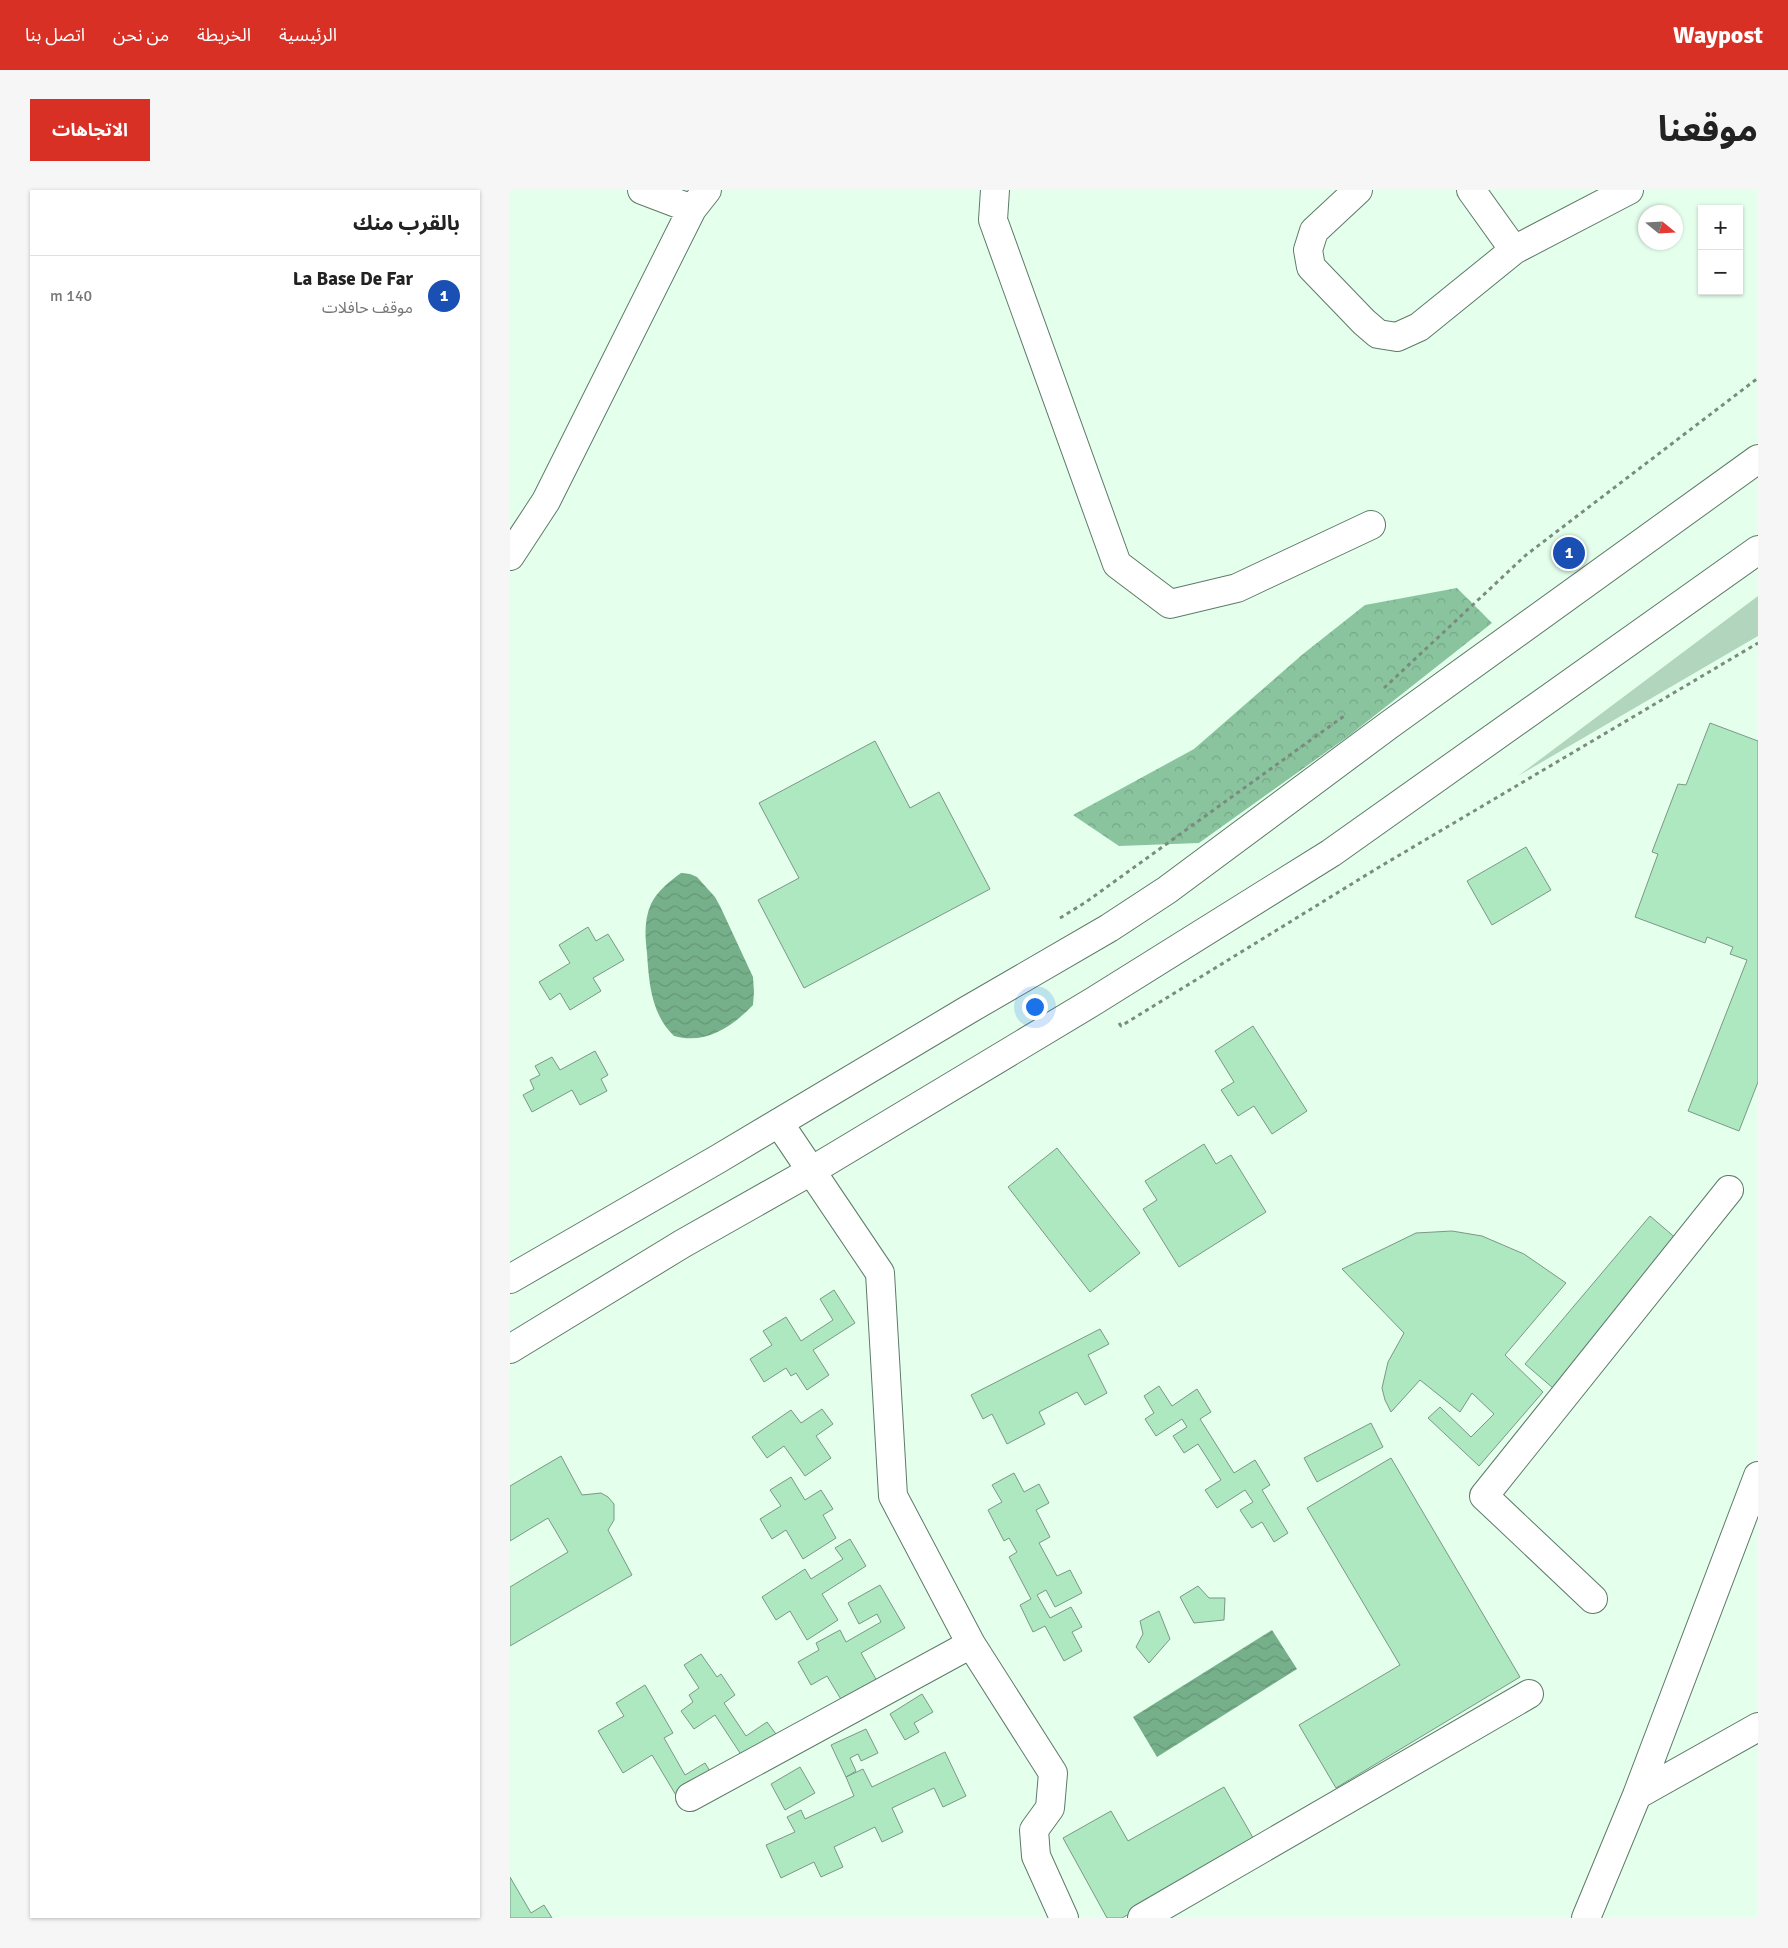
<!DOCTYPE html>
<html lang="ar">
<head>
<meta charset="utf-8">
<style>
	body { margin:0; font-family:Signika,"Noto Sans Arabic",sans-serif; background:#f6f6f6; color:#222; direction:rtl }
	.controls { position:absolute; right:15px; top:15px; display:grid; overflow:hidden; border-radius:0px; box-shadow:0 1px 4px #0004 }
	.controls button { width:45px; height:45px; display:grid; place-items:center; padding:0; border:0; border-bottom:1px solid #e0e0e0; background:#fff; color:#222; font:25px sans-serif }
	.compass { position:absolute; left:1128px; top:15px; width:45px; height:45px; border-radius:50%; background:#fff; box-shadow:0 1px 4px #0004; rotate:108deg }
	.you { position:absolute; left:524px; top:816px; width:18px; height:18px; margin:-12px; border:4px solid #fff; border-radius:50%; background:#1a73e8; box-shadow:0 0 0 8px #1a73e833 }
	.badge { display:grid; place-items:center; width:32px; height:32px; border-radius:50%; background:#d93025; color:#fff; font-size:16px; font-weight:700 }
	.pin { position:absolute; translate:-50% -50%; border:2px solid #fff; box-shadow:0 1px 5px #0006 }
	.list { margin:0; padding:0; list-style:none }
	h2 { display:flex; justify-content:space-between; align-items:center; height:65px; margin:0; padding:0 20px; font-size:21px }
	h2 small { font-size:16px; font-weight:400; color:#767676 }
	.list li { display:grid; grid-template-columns:32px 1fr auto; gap:15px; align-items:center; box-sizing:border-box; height:80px; padding:0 20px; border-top:1px solid #e0e0e0 }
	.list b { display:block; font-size:19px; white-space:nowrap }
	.list p { margin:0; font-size:16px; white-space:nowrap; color:#767676 }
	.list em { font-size:16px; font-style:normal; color:#767676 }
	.map { position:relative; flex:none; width:1248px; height:1728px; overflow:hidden; direction:ltr; border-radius:0px }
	header { display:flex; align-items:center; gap:30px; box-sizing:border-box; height:70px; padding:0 25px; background:#d93025; color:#fff }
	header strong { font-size:24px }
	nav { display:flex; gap:28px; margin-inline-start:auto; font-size:18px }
	.intro { display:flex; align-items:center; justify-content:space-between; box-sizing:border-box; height:120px; padding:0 30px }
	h1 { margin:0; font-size:35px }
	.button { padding:12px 22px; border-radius:0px; background:#d93025; color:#fff; font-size:18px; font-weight:700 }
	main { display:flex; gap:30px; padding:0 30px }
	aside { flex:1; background:#fff; border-radius:0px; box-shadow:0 1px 4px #0004 }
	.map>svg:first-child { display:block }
	.forest { fill:url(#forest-crowns) }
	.garden { fill:#b2d5bd }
	.water { fill:url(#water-waves) }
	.building { fill:#ade8c1; stroke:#7b9884 }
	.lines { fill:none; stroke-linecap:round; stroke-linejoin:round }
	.minor-casing { stroke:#5e7a68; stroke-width:30 }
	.major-casing { stroke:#5e7a68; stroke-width:30 }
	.path { stroke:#7a8c7f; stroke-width:3; stroke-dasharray:4 4; stroke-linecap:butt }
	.minor { stroke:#fff; stroke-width:28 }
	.major { stroke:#fff; stroke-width:28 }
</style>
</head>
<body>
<header>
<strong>Waypost</strong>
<nav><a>الرئيسية</a><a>الخريطة</a><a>من نحن</a><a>اتصل بنا</a></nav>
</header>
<div class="intro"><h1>موقعنا</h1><a class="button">الاتجاهات</a></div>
<main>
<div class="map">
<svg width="1248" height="1728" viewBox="0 0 1248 1728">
	<defs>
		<pattern id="forest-crowns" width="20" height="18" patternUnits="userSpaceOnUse" patternTransform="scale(1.25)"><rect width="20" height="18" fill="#8ac49e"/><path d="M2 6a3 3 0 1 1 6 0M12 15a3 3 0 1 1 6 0" fill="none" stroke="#76a787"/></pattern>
		<pattern id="water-waves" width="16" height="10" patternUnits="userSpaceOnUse" patternTransform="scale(1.25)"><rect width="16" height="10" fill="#76b08b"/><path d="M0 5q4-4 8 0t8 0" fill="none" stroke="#659677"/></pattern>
	</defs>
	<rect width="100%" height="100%" fill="#e5ffed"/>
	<path class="forest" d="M947,398L982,433L840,545L689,653L609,656L563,625L684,559L793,464L855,415Z"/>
	<path class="garden" d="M1248,406V446L1008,586Z"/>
	<path class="water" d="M171,683L180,684L187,687L205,707L210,716L243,787L244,802L243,815C222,837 195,855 164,846C141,824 139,793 137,763C135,746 134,730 141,714C148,700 159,692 171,683Z
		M762,1440L787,1479L647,1567L623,1527Z"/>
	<path class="building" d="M1200,533L1248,551V892L1229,941L1178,921L1237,770L1220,764L1223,757L1197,747L1195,753L1125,727L1148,664L1142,662L1168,594L1176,595Z
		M365,551L400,618L429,602L480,699L294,798L248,710L289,688L249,613Z
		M1016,657L1041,700L982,735L957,691Z
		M78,737L86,751L98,744L114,770L83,788L91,801L60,820L50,803L40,810L29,792L60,773L49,755Z
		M743,836L797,921L762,944L744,916L728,926L711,900L724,892L705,861Z
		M85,861L98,885L91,889L97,901L70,915L62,900L22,922L13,905L24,899L20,890L30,885L25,876L42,867L50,880Z
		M694,954L706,974L721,965L756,1022L669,1077L633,1019L647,1010L635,991Z
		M547,958L630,1063L580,1102L498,997Z
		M1140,1026L1168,1050L1043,1198L1015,1174Z
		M942,1041L972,1046L1014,1064L1056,1093L995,1165L1033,1202L969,1276L918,1228L930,1217L961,1247L984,1224L962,1203L950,1222L910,1190L881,1222L875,1210L872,1198L878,1172L894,1143L832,1079L906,1043Z
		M324,1100L345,1133L303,1160L319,1185L297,1200L286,1183L281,1186L276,1178L254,1192L240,1169L262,1155L253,1141L276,1127L291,1151L323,1130L310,1109Z
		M590,1139L599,1154L578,1165L597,1203L575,1215L567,1202L529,1222L535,1234L497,1254L482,1224L473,1229L461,1205Z
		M649,1196L662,1216L687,1199L701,1222L690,1229L724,1283L745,1270L760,1295L752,1300L778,1343L764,1352L752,1332L742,1338L730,1320L743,1312L735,1300L707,1318L695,1300L711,1290L688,1254L674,1263L663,1246L677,1237L672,1229L646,1246L635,1229L644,1223L634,1206Z
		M312,1219L323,1234L306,1246L321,1268L295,1286L274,1256L257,1268L242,1247L281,1220L291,1233Z
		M861,1233L873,1257L807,1292L794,1268Z
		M51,1266L72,1305L91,1303L98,1307L104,1314V1330L98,1340L122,1385L0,1456V1397L58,1362L38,1328L0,1351V1296Z
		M881,1268L1010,1487L826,1598L789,1535L890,1475L797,1318Z
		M504,1283L514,1302L529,1294L539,1313L526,1320L540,1347L529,1353L547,1386L560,1380L572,1403L545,1417L536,1400L527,1405L540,1428L561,1417L572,1437L562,1442L572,1461L554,1471L535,1436L523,1442L510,1415L521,1409L499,1367L507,1362L499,1348L494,1351L478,1320L492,1312L482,1295Z
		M281,1287L295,1310L311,1300L323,1319L313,1325L326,1348L293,1369L276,1340L262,1349L250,1329L271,1316L260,1300Z
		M340,1349L356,1376L312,1404L328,1430L297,1450L280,1421L266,1430L252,1407L295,1379L301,1389L333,1369L325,1358Z
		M370,1395L395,1438L351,1463L367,1491L332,1511L317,1486L301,1495L288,1472L309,1460L306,1453L330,1440L336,1452L371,1432L367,1424L349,1434L338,1413Z
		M688,1396L699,1408H715L714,1430L684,1433L670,1407Z
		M649,1421L660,1449L639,1473L626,1457L633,1444L630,1431Z
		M191,1464L207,1487L211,1484L225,1505L214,1513L236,1546L257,1532L266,1544L232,1566L205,1525L184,1539L171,1521L183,1512L179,1505L189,1498L174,1475Z
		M135,1495L163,1543L154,1548L175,1585L195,1573L203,1586L167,1607L142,1565L113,1583L88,1541L114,1526L106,1513Z
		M412,1504L423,1522L404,1533L409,1542L395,1550L380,1524Z
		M356,1539L368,1563L351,1571L348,1564L340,1568L346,1581L336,1587L321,1555Z
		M435,1562L456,1606L433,1617L424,1598L382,1618L393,1642L372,1652L365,1637L324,1657L333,1677L311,1687L304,1672L271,1688L256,1655L285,1642L277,1627L291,1620L295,1629L344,1606L336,1587L353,1579L362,1597Z
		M290,1577L305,1603L275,1620L261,1594Z
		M714,1597L746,1653L612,1728H597L553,1648L601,1621L618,1651Z
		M0,1687L21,1723L34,1715L42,1728H0Z"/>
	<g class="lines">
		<g class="minor-casing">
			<path id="minor" d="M132,0L182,19
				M485,0L483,30L607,374L660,414L727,398L861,335
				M848,0L804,41L798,60L801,77L854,132L868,144L887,147L909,137L1004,60L1119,0
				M961,0L1004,60
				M0,366L36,311L182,19L197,0
				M269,933L370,1083L383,1306L461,1454L543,1583L540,1618L524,1640L526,1666L554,1728
				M1083,1409L974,1306L1219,1000
				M1127,1605L1248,1537
				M180,1607L461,1454
				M632,1728L1019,1504
				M1076,1728L1127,1605L1248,1286"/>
		</g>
		<g class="major-casing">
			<path id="major" d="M0,1089L208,969L456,821L599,738L657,700L879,535L1248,269
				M0,1159L172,1054L301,981L584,811L821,663L1248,360"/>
		</g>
		<path class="path" d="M874,498L1016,365L1248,188
			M550,728L576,712L834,526
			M609,833L611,836L866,679L1248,453"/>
		<use href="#minor" class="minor"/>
		<use href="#major" class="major"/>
	</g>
</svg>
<div class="controls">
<button>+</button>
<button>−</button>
</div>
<svg class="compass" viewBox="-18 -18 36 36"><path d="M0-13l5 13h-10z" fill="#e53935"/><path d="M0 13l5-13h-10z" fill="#767676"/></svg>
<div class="you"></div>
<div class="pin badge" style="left:1059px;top:363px;background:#1a4fb4">1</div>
</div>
<aside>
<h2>بالقرب منك<small></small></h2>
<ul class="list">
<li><span class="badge" style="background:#1a4fb4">1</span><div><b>La Base De Far</b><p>موقف حافلات</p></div><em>140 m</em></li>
</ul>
</aside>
</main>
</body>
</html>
